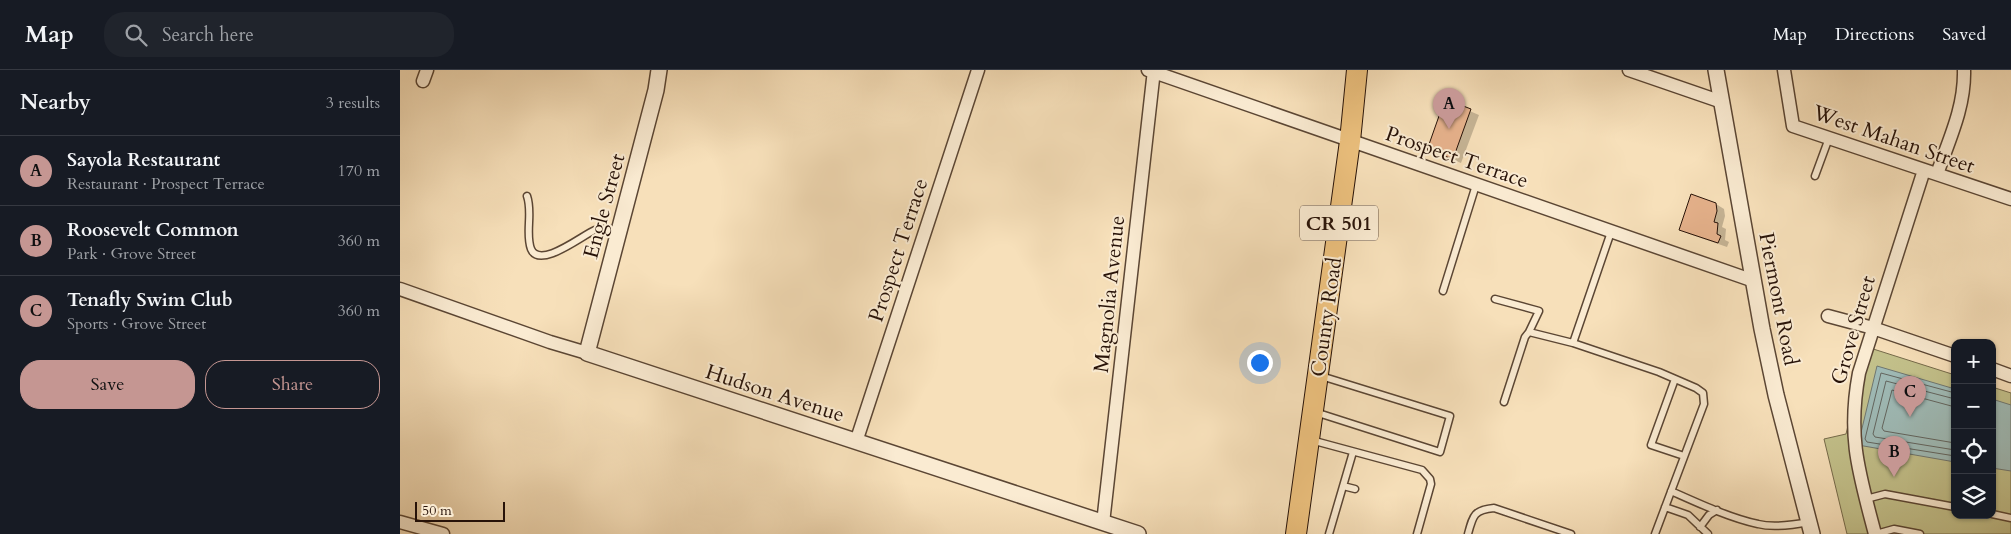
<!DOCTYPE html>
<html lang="en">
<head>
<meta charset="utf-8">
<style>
	body { margin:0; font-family:Cardo,serif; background:#20242c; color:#f1f3f6 }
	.controls { position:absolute; right:15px; bottom:15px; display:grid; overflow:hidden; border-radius:10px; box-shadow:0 1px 4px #0004 }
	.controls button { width:45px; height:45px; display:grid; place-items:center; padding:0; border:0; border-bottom:1px solid #363941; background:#171b24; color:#f1f3f6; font:25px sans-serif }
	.scale { position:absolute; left:15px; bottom:12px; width:90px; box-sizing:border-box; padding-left:5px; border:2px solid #271208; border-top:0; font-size:14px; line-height:18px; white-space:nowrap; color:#271208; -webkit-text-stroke:4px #faebd2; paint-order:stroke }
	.you { position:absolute; left:859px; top:292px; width:18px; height:18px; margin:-12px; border:4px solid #fff; border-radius:50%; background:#1a73e8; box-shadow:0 0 0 8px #1a73e833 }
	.badge { display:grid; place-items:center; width:32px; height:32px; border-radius:50%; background:#c59692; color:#111; font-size:16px; font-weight:700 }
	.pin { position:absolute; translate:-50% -41px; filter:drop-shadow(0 1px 2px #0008) }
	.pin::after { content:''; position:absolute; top:26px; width:18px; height:15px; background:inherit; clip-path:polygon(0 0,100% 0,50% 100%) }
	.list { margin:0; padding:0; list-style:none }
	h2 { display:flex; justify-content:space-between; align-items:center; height:65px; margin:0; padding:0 20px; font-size:21px }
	h2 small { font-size:16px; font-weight:400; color:#9ea1a6 }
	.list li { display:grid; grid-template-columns:32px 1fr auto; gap:15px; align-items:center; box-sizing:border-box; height:70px; padding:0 20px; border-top:1px solid #363941 }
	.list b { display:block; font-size:19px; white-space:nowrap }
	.list p { margin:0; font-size:16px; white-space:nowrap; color:#9ea1a6 }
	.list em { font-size:16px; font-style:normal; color:#9ea1a6 }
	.actions { display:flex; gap:10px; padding:15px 20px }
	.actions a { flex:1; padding:11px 0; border:1px solid #c59692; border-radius:20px; text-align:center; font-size:18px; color:#c59692 }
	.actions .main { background:#c59692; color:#111 }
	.icon { flex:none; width:28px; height:28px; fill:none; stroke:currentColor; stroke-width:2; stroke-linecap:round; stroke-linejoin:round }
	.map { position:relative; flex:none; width:1611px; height:464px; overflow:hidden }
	header { display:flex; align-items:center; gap:30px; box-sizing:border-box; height:70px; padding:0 25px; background:#171b24; border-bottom:1px solid #363941 }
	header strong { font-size:24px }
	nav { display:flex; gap:28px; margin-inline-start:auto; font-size:18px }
	.search { width:350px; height:45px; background:#20242c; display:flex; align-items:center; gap:12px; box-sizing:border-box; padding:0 18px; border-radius:20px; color:#9ea1a6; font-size:19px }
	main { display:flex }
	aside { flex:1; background:#171b24 }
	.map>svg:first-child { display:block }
	.green { fill:#c3c18b; stroke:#756a4a }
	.water { fill:#9fbbb7; stroke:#6f7771 }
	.shadow { fill:#0003 }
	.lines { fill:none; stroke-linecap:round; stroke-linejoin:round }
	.shore { stroke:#636660; stroke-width:1 }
	.building { fill:#e6b28c; stroke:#271208 }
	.service-casing { stroke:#5b4634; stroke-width:9 }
	.minor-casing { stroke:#5b4634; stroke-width:15 }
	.tertiary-casing { stroke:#5b4634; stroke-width:18 }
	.primary-casing { stroke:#271208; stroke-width:22 }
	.service { stroke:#faebd2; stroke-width:6 }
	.minor { stroke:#faebd2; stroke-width:12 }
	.tertiary { stroke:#faebd2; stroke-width:15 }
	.primary { stroke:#ecc07d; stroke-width:20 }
	.labels { text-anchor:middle; stroke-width:4; stroke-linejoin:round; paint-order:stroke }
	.shield { fill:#faebd2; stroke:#665345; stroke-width:1 }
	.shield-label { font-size:20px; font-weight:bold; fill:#271208 }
	.street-label { font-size:21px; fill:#271208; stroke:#faebd2 }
</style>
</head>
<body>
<header>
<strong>Map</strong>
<div class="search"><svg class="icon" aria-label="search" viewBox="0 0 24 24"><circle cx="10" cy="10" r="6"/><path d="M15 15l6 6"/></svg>Search here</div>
<nav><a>Map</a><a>Directions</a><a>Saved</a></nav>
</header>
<main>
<aside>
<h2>Nearby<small>3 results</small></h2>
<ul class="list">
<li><span class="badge">A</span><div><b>Sayola Restaurant</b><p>Restaurant · Prospect Terrace</p></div><em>170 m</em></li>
<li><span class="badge">B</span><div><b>Roosevelt Common</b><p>Park · Grove Street</p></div><em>360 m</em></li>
<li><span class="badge">C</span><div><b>Tenafly Swim Club</b><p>Sports · Grove Street</p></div><em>360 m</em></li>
</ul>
<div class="actions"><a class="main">Save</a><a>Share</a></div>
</aside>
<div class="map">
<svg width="1611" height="464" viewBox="0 0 1611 464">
	<rect width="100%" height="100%" fill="#f7e0ba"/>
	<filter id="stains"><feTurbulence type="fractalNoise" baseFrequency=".004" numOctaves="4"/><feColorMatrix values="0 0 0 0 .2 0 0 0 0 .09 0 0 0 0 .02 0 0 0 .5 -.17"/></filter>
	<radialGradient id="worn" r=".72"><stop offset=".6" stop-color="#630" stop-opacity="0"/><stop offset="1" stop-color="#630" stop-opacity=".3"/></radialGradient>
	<path class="green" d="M1467,277L1555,305V445H1592V317L1611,323V464H1447L1424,369L1446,364Z"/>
	<path class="water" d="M1477,296L1555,319V392L1458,375Z
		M1592,329L1611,335V401L1592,398Z"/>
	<path class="shadow" d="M1046,31L1079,45L1061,93L1028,79Z
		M1316,134L1324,139L1325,146L1322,157L1326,159L1325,170L1329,172L1327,177L1289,164L1280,159Z"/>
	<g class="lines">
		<path class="shore" d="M1555,323L1481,303L1465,369L1467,372L1555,386
			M1555,329L1486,311L1473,364L1475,367L1555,380
			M1555,337L1492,320L1482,358L1484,361L1555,373"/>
	</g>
	<path class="building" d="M1045,29L1071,39L1053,89L1027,80Z
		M1291,124L1316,133L1317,141L1314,152L1318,153L1317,164L1321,166L1318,173L1279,160Z"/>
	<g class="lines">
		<g class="service-casing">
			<path id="service" d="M1415,106L1429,68
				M127,126C133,143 125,163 131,179C140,200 184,164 195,160C202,158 211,159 218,160
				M1211,162L1173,273L1259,302L1296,318L1303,323L1304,334L1255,464
				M1043,221L1076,115
				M1095,229L1139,241L1129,262
				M1275,309L1251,375L1284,386
				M1104,332L1125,267L1129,262L1173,273
				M915,342L1040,382L1050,346L921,306
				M911,370L1022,400L1030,409L1031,414L1017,464
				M943,416L955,419
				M1271,421C1298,433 1330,448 1358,454C1374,458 1393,455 1409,452
				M1466,429L1485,424L1555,437
				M1265,437L1288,445L1308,464
				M1592,444L1611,448
				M1300,457L1309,445L1317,440
				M929,464L953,382
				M1068,464C1073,445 1074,440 1094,438L1171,464
				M1476,464L1494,459L1520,464"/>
		</g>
		<g class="minor-casing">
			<path id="minor" d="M748,0L1354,211
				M1229,0L1322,32
				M1384,0L1393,56L1611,129
				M23,11L27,0
				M1537,104C1549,70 1565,37 1564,0
				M0,219L150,272L187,283
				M1428,246L1473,258L1555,286
				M1592,299L1611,306
				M456,372L578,0
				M0,452L43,464
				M703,453L754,0
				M1475,464C1459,403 1447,367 1459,303L1524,100"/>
		</g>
		<g class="tertiary-casing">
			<path id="tertiary" d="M259,0L256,20L187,283L738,464
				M1316,0L1362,259L1376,325L1412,464"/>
		</g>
		<g class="primary-casing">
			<path id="primary" d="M896,464L950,71L957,0"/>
		</g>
		<use href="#service" class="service"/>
		<use href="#minor" class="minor"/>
		<use href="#tertiary" class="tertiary"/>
		<use href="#primary" class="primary"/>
	</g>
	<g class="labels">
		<rect class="shield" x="900" y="135.5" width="78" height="35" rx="4"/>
		<g class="shield-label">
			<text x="939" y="160">CR 501</text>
		</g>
		<g class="street-label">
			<text transform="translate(1494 69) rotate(19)" y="7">West Mahan Street</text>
			<text transform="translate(1057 87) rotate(19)" y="7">Prospect Terrace</text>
			<text transform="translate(204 136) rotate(-75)" y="7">Engle Street</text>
			<text transform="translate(498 180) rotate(-72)" y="7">Prospect Terrace</text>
			<text transform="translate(709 224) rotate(-84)" y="7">Magnolia Avenue</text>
			<text transform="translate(1379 229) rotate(79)" y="7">Piermont Road</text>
			<text transform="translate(926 247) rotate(-82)" y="7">County Road</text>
			<text transform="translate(1453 260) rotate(-74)" y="7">Grove Street</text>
			<text transform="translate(375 323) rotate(18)" y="7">Hudson Avenue</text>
		</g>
	</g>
	<rect width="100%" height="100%" filter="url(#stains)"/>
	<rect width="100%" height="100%" fill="url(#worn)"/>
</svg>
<div class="controls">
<button>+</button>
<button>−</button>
<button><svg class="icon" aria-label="locate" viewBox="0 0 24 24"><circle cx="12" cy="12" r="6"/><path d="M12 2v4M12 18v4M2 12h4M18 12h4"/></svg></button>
<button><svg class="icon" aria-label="layers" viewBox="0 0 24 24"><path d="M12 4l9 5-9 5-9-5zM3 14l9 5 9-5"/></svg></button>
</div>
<div class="scale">50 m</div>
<div class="you"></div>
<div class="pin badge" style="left:1049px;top:59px">A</div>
<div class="pin badge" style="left:1494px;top:407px">B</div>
<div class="pin badge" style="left:1510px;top:347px">C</div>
</div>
</main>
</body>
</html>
